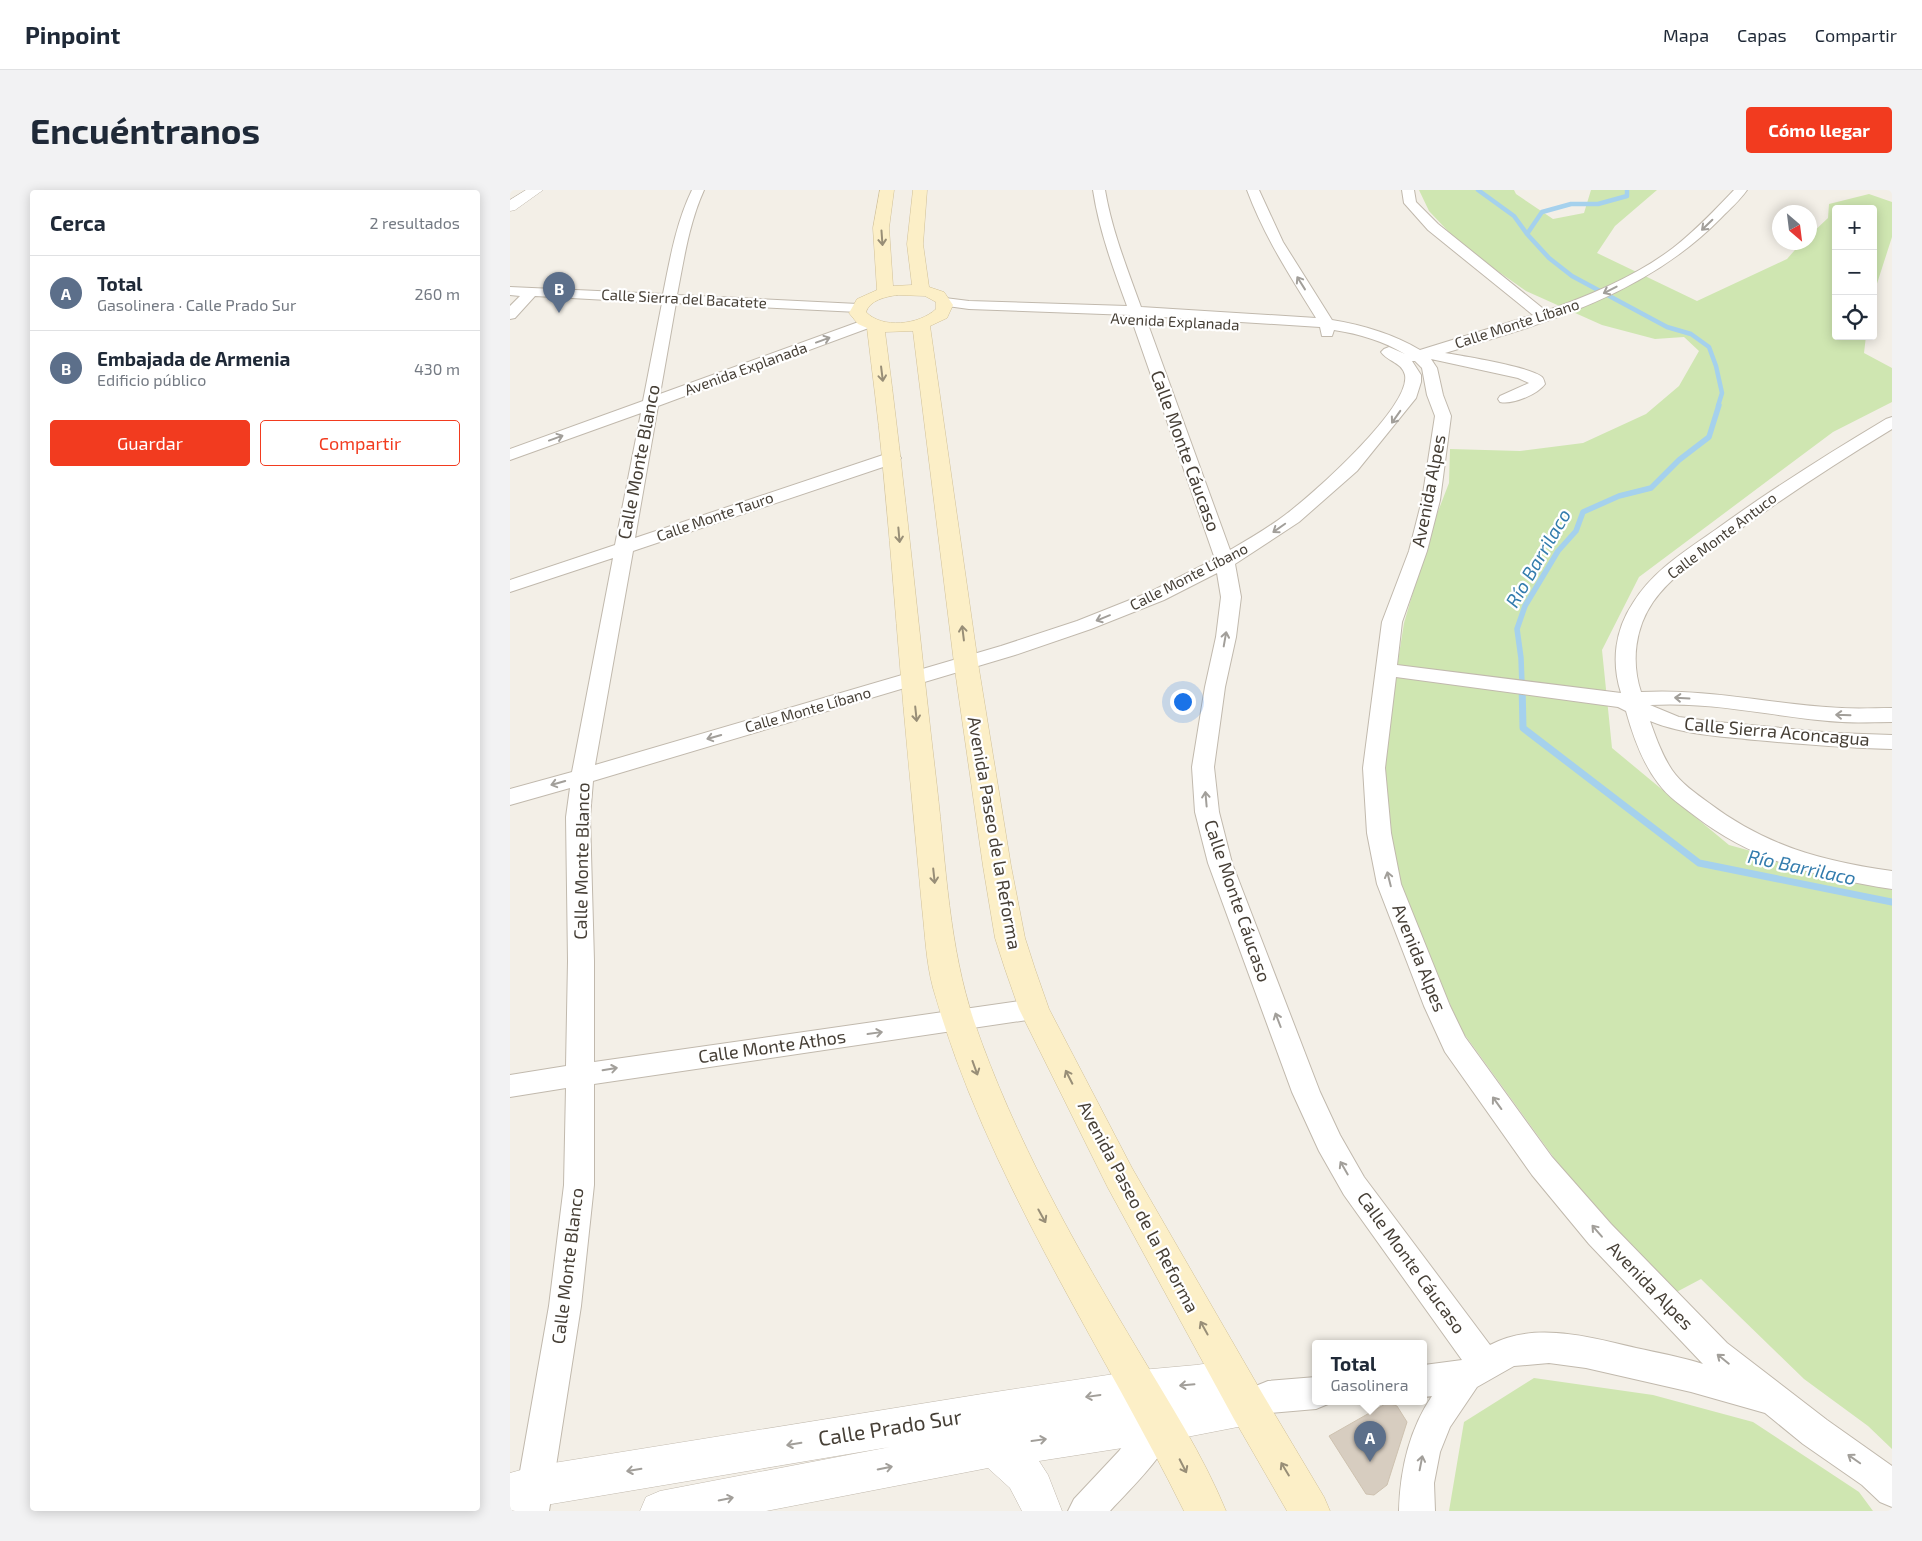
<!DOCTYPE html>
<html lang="es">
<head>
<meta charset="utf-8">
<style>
	body { margin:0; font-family:"Exo 2",sans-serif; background:#f2f2f3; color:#1f2937 }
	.controls { position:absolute; right:15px; top:15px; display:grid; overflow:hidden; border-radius:5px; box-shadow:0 2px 12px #0003 }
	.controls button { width:45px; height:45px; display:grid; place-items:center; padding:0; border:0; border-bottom:1px solid #e0e1e3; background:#fff; color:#1f2937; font:25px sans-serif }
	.compass { position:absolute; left:1262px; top:15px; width:45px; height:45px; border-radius:50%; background:#fff; box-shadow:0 2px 12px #0003; rotate:152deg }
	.you { position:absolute; left:672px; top:511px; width:18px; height:18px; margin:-12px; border:4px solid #fff; border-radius:50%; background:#1a73e8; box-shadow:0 0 0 8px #1a73e833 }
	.badge { display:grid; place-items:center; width:32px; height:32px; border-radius:50%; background:#f23b1f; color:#fff; font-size:16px; font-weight:700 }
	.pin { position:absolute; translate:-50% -41px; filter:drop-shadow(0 1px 2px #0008) }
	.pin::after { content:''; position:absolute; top:26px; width:18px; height:15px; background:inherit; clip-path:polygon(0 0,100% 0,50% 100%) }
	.popup { position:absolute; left:802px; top:1150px; width:115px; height:65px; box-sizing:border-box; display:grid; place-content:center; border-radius:5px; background:#fff; filter:drop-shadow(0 1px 4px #0005); font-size:16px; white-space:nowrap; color:#747a83 }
	.popup b { font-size:19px; color:#1f2937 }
	.popup::after { content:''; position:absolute; left:50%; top:100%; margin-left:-10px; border:10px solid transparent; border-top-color:#fff }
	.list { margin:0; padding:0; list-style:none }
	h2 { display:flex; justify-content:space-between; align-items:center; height:65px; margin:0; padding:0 20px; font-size:21px }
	h2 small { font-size:16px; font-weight:400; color:#747a83 }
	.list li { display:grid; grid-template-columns:32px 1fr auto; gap:15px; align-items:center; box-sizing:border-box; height:75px; padding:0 20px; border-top:1px solid #e0e1e3 }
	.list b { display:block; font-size:19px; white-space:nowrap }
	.list p { margin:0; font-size:16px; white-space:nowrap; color:#747a83 }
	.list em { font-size:16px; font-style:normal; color:#747a83 }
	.actions { display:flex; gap:10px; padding:15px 20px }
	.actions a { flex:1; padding:11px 0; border:1px solid #f23b1f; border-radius:5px; text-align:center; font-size:18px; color:#f23b1f }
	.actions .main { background:#f23b1f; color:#fff }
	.icon { flex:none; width:28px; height:28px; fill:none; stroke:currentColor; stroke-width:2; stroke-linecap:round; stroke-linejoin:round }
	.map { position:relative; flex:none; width:1382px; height:1321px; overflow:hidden; border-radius:5px }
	header { display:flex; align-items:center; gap:30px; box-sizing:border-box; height:70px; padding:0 25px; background:#fff; border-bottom:1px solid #e0e1e3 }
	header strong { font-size:24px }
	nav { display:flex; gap:28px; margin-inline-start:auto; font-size:18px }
	.intro { display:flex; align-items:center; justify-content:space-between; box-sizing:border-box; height:120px; padding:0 30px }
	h1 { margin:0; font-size:35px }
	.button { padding:12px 22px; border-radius:5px; background:#f23b1f; color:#fff; font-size:18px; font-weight:700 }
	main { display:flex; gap:30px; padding:0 30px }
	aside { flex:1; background:#fff; border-radius:5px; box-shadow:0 2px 12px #0003 }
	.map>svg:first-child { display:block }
	.green { fill:#cfe6b1 }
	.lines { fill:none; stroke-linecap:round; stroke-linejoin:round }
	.stream-far2 { stroke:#a5d1ed; stroke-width:4.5 }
	.stream-far1 { stroke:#a5d1ed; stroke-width:5.5 }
	.stream { stroke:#a5d1ed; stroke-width:7 }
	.building { fill:#d7cdc0; stroke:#cec2b0 }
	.minor-casing { stroke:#c1b9ad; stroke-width:2 }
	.tertiary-casing { stroke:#c1b9ad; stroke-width:1 }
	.secondary-casing { stroke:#d1c198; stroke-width:1 }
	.minor { fill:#fff; fill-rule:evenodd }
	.tertiary { fill:#fff; fill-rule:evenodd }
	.secondary { fill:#fcefc7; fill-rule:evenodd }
	.oneway { stroke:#a29f9a }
	.oneway2 { stroke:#988e77 }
	.labels { text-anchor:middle; stroke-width:4.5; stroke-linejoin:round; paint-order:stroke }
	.far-street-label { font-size:15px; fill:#463f36; stroke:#fff }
	.street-label { font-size:18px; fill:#463f36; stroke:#fff }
	.water-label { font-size:19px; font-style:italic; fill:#337cad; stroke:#fff }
	.near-street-label { font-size:21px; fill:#463f36; stroke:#fff }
</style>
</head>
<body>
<header>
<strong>Pinpoint</strong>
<nav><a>Mapa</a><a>Capas</a><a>Compartir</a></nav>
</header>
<div class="intro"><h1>Encuéntranos</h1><a class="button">Cómo llegar</a></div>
<main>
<aside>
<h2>Cerca<small>2 resultados</small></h2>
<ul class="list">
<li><span class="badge" style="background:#5c6f8a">A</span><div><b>Total</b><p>Gasolinera · Calle Prado Sur</p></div><em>260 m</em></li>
<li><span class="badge" style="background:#5c6f8a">B</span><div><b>Embajada de Armenia</b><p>Edificio público</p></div><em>430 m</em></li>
</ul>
<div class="actions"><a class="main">Guardar</a><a>Compartir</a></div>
</aside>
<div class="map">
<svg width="1382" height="1321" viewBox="0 0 1382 1321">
	<rect width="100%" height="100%" fill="#f3efe7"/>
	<path class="green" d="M909,0H1004L1006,4L1043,29L1074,23L1081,0H1147L1105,36L1087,63L1187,111L1277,69L1291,53L1300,52V45L1318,28L1319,14L1359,4L1382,12V47L1363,106V19H1326V146H1356L1354,163L1382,178V212L1323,242L1129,387L1092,460L1102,558L1219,655L1382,700V1259L1358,1236L1294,1189L1191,1089L1159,1106L1044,968L952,841L886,693L871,578L894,433L922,337L939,293L940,259L1010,261L1073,253L1136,224L1169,196L1189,161L1174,147L1145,149L1092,135L1016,101L952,56L919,21Z
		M1024,1188L1143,1205L1243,1232L1349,1302L1363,1321H939L954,1232Z"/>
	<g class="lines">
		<path class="stream-far2" d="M968,0L1004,26L1017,44L1039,68L1062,86L1157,137L1181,144L1199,157L1206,176L1212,203L1208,216
			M1017,44L1032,22L1061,14H1088L1117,6V0"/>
		<path class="stream-far1" d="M1012,494L1011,468L1007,439L1015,416L1048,361L1066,341L1073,322L1109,306L1141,298L1169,270L1199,247L1209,215"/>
		<path class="stream" d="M1012,493L1013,538L1189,673L1382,712"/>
	</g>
	<path class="building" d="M877,1213L887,1216L897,1232L877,1295L864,1305L856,1304L819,1246Z"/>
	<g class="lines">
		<g class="minor-casing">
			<path id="minor" d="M182,0H194C179,33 174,69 167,105L348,114L353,115L355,118L353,121L348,122L166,113L150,204L354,130H364L366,133L364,136L148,216L125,348L376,264H388L391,268L388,272L123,361L85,575L491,456L567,431L640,402L705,369L620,125L459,119L430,115L428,112L430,109L435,108L459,111L617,116C603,78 589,40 583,0H595C602,41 617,78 631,117L806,128C780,86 754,46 737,0H749L773,52L822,130C853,135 883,144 910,160L1023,125L918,40L894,13L892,0H904L906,12L928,34L1036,121C1080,105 1125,87 1163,58C1185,41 1205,20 1224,0H1237C1230,10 1220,19 1211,28C1137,104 1034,134 935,163C953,166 1021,177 1032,187C1034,189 1034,191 1035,194C1028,204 1003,215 990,212L988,209L990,206L1019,193L1008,188L921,169L927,178L933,205L941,226L930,310L917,361L892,432L887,475L1111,503C1101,472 1105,440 1123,413C1143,380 1177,360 1208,338C1262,299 1319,263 1376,229L1382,227V239C1326,273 1271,309 1218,348C1192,366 1162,385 1143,412C1125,438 1121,472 1131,502C1199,498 1265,515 1332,518C1349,519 1366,518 1382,518V532C1365,532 1348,533 1332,532C1268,528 1205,511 1140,515L1169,527L1207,532L1325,543L1382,545V559C1336,558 1291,554 1245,550C1210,546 1174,545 1140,531C1146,548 1152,565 1162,580C1171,593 1185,603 1199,613C1256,656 1312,671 1382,681V699C1311,688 1243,671 1185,626C1172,616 1158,607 1148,593C1132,572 1123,546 1116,521L1108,517L886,487L875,578L881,643L891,694L940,816L955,847L1042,967L1101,1034L1217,1153L1317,1230L1382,1276V1317L1370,1312L1352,1295L1293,1254L1255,1223L1181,1202L1076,1178L1039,1173L1004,1176L967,1197L940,1237L930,1262L924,1293L925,1321H889C890,1281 899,1240 922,1206L914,1207V1175L952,1170L834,1005L809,961L782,902L698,673L685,622L682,577L695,497L706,447L711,407L707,383L654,410L581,439L505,465L83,591L80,627L84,771V872L524,809L533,812L537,819L533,826L524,829L84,894V995L71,1116L39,1321H3L39,1116L54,995L56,898L0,907V885L56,876L58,771L56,627L60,598L0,615V599L62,582L103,368L0,402V390L105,355L131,223L0,270V259L133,211L152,113L25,106L5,128L0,129V116L10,106L0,105V97L153,104C160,69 166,33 182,0ZM635,126L810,137L812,146H822L824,140C850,144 873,151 895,164L879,157L874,159L871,162C878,172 892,172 895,185C901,217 801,306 775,325C758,338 739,349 720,360ZM902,171H905L912,178L917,205L925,226L912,310L899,361L872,432L853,578L857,643L867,694L914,816L935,862L1022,985L1079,1054L1193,1174C1171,1167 1149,1163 1126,1158C1080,1147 1024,1131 980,1155L854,987L830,945L810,902L722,673L709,622L704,577L715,497L726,447L731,407L725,374L789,332L847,281L906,208L911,192V185Z
				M806,1187V1211H819L818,1214L806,1219L760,1223L738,1232L726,1228L721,1216L726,1204L758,1191Z
				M651,1216L663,1221L668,1233C654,1267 624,1295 600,1321H558L564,1309L609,1261L639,1221Z"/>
		</g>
		<g class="tertiary-casing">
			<path id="tertiary" d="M16,0H33L5,20L0,21V10Z
				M722,1170L735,1175L741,1188L737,1197L752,1203L757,1216L752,1229L738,1235L651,1252L529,1271L538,1285L552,1321H512L500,1298L478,1278L256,1321H130L136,1307L150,1301L380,1257L0,1321V1283L25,1276L472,1204L631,1180L686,1175Z"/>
		</g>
		<g class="secondary-casing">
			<path id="secondary" d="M370,0H384L379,38L383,96L402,95L397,54L403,0H417L413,54L419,97L434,102L443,115L437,128L420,136L468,473L501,676L515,748L525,779L539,819L622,978L752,1203L814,1307L820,1321H777L724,1229L598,998L509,819L495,779L485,748L473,676L444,473L403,141L375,142C395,293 409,445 427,597C436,675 439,757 464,831C504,948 566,1057 629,1162C660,1214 693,1265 716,1321H674C588,1148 476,986 423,798C416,772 415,744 412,717C408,678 405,638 401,599C390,489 383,378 372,268C368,225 362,181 357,138L348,134L339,123L347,109L367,100L363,38ZM387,105L415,106L426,112V119C409,135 372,139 356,122C360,110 375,107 387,105Z"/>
		</g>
		<use href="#minor" class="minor"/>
		<use href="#tertiary" class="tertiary"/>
		<use href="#secondary" class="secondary"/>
	</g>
	<defs><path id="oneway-shaft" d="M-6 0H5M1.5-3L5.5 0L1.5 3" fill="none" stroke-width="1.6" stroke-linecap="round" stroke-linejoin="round" transform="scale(1.25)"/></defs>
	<g class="oneway">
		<use href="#oneway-shaft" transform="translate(1197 35) rotate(136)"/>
		<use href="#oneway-shaft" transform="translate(791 93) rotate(-122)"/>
		<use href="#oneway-shaft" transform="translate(1100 100) rotate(153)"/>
		<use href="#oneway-shaft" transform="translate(313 150) rotate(-20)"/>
		<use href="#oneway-shaft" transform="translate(886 227) rotate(125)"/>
		<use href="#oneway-shaft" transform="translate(46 248) rotate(-20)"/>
		<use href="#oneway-shaft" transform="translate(769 338) rotate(145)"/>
		<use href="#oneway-shaft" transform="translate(593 428) rotate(158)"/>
		<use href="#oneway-shaft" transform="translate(715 449) rotate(-80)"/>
		<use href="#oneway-shaft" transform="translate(1172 508) rotate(-177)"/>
		<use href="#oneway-shaft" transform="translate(1333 525) rotate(-178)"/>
		<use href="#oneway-shaft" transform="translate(204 547) rotate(164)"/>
		<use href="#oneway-shaft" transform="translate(48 593) rotate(164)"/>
		<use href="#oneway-shaft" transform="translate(696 609) rotate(-95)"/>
		<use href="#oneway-shaft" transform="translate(879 689) rotate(-104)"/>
		<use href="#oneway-shaft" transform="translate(768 830) rotate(-111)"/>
		<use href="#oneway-shaft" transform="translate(365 843) rotate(-8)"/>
		<use href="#oneway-shaft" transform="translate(100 879) rotate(-9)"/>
		<use href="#oneway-shaft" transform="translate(987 913) rotate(-126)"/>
		<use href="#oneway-shaft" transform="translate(834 978) rotate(-120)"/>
		<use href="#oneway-shaft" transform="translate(1087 1041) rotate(-131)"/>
		<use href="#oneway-shaft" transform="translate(1213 1169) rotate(-141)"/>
		<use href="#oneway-shaft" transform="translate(677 1195) rotate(175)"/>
		<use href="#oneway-shaft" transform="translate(583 1206) rotate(172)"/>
		<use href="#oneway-shaft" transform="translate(529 1250) rotate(-8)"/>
		<use href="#oneway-shaft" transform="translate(284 1254) rotate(171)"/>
		<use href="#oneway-shaft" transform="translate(1344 1269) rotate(-145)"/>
		<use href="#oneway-shaft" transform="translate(911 1273) rotate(-79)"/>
		<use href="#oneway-shaft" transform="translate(375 1278) rotate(-11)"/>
		<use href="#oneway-shaft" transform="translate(124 1280) rotate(171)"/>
		<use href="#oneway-shaft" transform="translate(216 1309) rotate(-11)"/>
	</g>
	<g class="oneway2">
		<use href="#oneway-shaft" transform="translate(372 48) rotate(86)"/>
		<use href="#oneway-shaft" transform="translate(372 184) rotate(83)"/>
		<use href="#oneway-shaft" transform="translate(389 345) rotate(85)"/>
		<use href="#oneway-shaft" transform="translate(453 443) rotate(-97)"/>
		<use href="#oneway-shaft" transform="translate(406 524) rotate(84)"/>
		<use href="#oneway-shaft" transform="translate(424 686) rotate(84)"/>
		<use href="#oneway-shaft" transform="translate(465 878) rotate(70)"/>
		<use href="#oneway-shaft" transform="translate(559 887) rotate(-117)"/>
		<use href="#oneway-shaft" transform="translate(532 1026) rotate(61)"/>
		<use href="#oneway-shaft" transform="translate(694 1138) rotate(-119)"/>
		<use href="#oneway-shaft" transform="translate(673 1276) rotate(63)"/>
		<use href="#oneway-shaft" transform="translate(775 1279) rotate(-121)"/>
	</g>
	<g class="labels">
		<g class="far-street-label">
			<text transform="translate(174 109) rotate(3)" y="5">Calle Sierra del Bacatete</text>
			<text transform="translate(665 132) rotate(3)" y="5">Avenida Explanada</text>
			<text transform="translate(1007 134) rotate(-18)" y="5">Calle Monte Líbano</text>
			<text transform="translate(236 179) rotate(-20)" y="5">Avenida Explanada</text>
			<text transform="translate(205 327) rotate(-19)" y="5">Calle Monte Tauro</text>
			<text transform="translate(1212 346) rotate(-37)" y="5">Calle Monte Antuco</text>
			<text transform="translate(679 387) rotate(-27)" y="5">Calle Monte Líbano</text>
			<text transform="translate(298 520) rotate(-16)" y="5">Calle Monte Líbano</text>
		</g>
		<g class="street-label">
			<text transform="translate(675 261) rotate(70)" y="6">Calle Monte Cáucaso</text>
			<text transform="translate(129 272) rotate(-79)" y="6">Calle Monte Blanco</text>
			<text transform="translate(919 301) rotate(-79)" y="6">Avenida Alpes</text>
			<text transform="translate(1267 542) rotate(5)" y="6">Calle Sierra Aconcagua</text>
			<text transform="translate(484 643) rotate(80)" y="6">Avenida Paseo de la Reforma</text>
			<text transform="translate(72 671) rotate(-89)" y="6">Calle Monte Blanco</text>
			<text transform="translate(727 711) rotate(71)" y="6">Calle Monte Cáucaso</text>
			<text transform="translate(909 768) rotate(68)" y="6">Avenida Alpes</text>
			<text transform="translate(262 857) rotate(-8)" y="6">Calle Monte Athos</text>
			<text transform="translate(628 1017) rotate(62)" y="6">Avenida Paseo de la Reforma</text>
			<text transform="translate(901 1073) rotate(54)" y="6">Calle Monte Cáucaso</text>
			<text transform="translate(58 1076) rotate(-83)" y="6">Calle Monte Blanco</text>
			<text transform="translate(1140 1096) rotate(46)" y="6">Avenida Alpes</text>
		</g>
		<g class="water-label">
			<text transform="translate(1028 368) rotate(-60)" y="7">Río Barrilaco</text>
			<text transform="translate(1292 677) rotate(12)" y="7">Río Barrilaco</text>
		</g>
		<g class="near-street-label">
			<text transform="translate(380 1238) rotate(-9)" y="7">Calle Prado Sur</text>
		</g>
	</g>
</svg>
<div class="controls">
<button>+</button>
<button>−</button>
<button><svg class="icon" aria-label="locate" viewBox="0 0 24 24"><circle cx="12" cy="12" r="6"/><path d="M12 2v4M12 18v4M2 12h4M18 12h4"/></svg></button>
</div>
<svg class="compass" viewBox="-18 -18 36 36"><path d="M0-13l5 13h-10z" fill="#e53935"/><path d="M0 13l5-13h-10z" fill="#747a83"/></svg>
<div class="you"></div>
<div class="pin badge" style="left:860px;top:1272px;background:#5c6f8a">A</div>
<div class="popup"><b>Total</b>Gasolinera</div>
<div class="pin badge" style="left:49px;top:123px;background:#5c6f8a">B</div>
</div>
</main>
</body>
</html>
